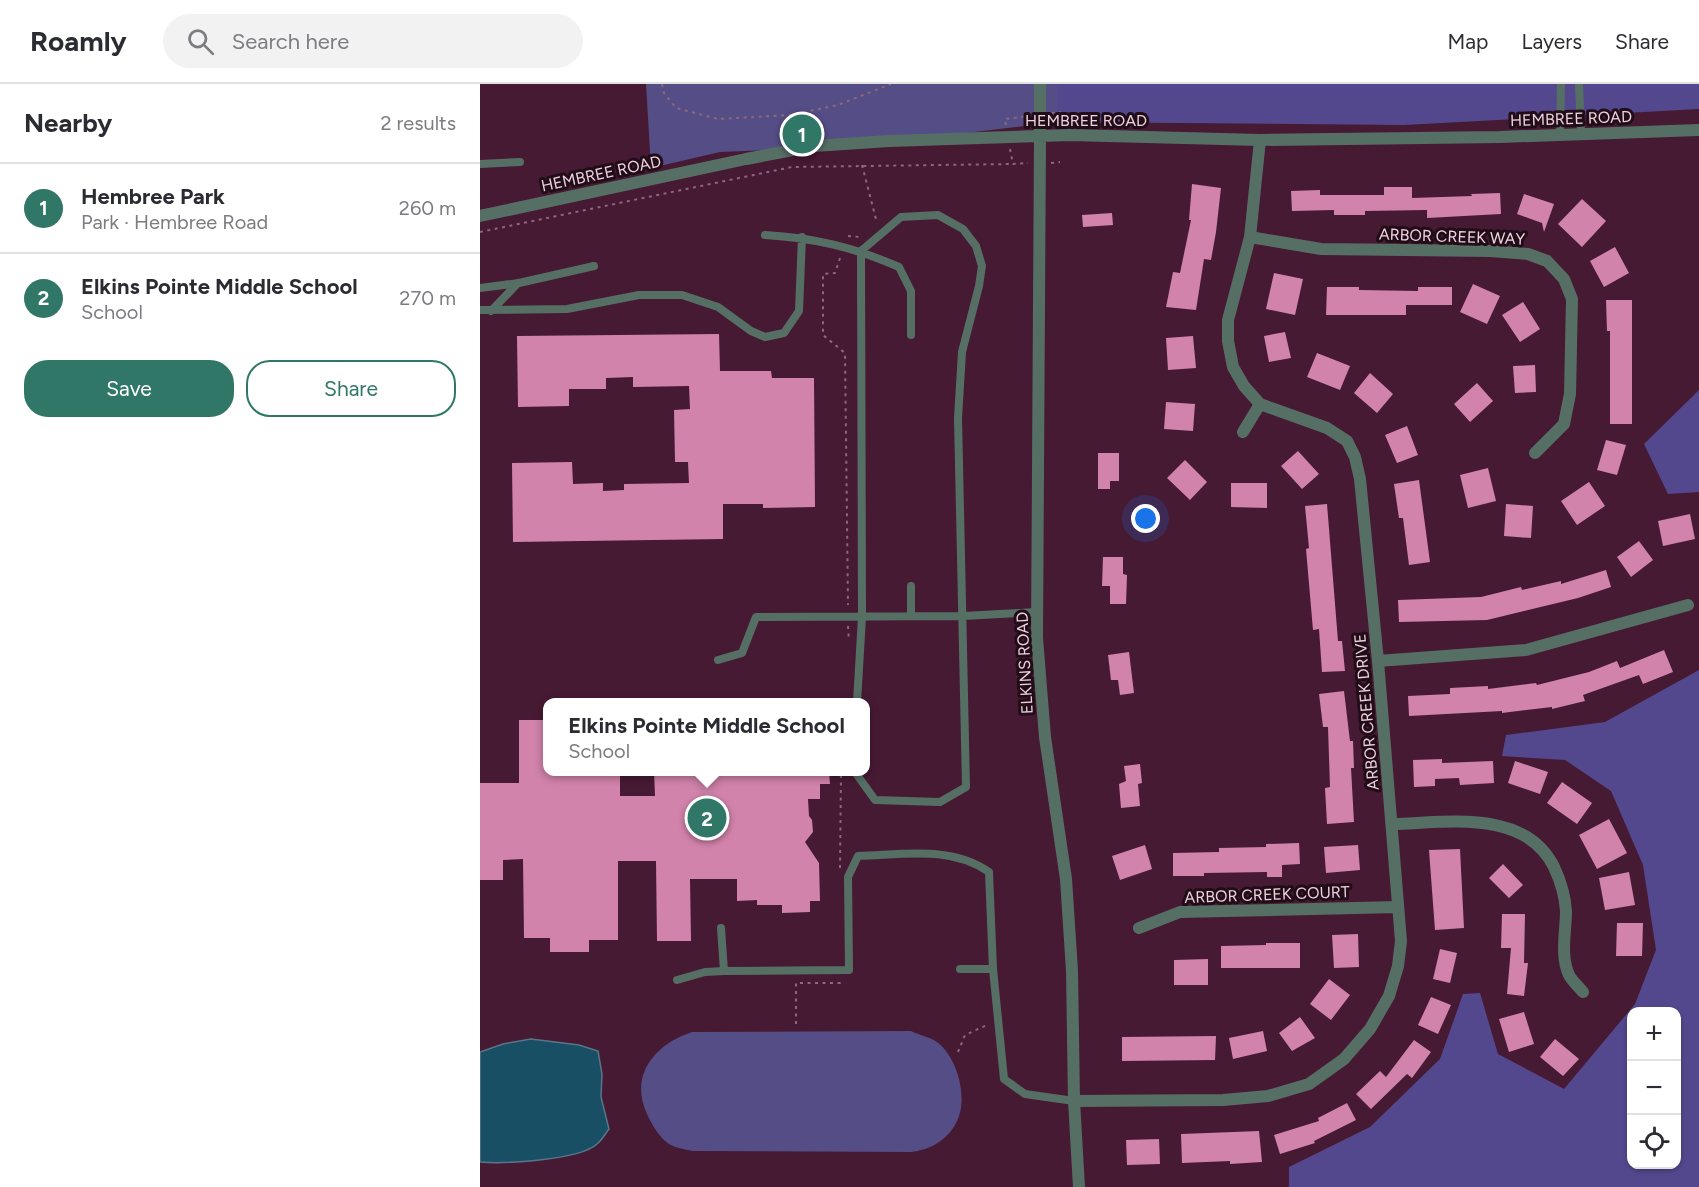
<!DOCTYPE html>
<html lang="en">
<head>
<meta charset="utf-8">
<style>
	body { margin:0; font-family:Figtree,sans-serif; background:#f2f2f3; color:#2b2b33 }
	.controls { position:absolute; right:18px; bottom:18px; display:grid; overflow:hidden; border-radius:12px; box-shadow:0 2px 4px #0004 }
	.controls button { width:54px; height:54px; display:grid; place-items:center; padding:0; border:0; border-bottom:2px solid #e1e1e2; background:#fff; color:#2b2b33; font:30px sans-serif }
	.you { position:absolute; left:666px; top:435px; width:21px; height:21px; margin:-15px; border:4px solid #fff; border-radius:50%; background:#1a73e8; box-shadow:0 0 0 9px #1a73e833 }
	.badge { display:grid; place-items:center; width:39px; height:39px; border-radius:50%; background:#307767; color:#fff; font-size:20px; font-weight:700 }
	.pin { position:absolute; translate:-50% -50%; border:3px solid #fff; box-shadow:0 2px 6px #0006 }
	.popup { position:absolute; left:63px; top:614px; width:327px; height:78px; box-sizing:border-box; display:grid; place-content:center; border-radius:12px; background:#fff; filter:drop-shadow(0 2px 4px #0005); font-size:20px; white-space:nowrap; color:#7c7c81 }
	.popup b { font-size:22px; color:#2b2b33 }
	.popup::after { content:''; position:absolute; left:50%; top:100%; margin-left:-12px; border:12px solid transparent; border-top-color:#fff }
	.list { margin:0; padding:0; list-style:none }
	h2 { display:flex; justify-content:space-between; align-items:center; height:78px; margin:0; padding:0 24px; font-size:26px }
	h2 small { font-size:20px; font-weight:400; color:#7c7c81 }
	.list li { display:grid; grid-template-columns:39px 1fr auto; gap:18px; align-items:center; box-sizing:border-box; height:90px; padding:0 24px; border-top:2px solid #e1e1e2 }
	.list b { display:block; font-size:22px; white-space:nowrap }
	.list p { margin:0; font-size:20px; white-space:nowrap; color:#7c7c81 }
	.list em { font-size:20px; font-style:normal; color:#7c7c81 }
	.actions { display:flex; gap:12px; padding:18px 24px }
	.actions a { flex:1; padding:14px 0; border:2px solid #307767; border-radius:24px; text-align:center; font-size:21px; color:#307767 }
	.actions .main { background:#307767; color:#fff }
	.icon { flex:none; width:33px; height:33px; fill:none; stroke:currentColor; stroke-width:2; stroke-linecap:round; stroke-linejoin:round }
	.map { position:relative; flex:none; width:1219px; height:1103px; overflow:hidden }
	header { display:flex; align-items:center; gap:36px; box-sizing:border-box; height:84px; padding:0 30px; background:#fff; border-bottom:2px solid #e1e1e2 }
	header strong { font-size:28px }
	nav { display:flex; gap:33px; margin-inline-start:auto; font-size:21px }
	.search { width:420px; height:54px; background:#f2f2f3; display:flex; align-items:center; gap:15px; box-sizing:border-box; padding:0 21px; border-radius:33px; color:#7c7c81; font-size:22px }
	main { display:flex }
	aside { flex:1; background:#fff }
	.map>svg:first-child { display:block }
	.green { fill:#554d86 }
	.forest { fill:#53488d; fill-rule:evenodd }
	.water { fill:#194f65; stroke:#597689; stroke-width:1.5 }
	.building { fill:#d283ab }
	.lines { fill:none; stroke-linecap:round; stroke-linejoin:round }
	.path { stroke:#8d677b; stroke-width:2; stroke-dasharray:3 4.5; stroke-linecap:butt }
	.service { stroke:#566f65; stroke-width:8 }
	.minor { stroke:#566f65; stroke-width:12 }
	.tertiary { stroke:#566f65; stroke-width:12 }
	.labels { text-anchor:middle; stroke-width:6; stroke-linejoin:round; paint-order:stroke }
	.street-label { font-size:16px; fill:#eed1de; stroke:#210d18 }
</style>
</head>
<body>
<header>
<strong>Roamly</strong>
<div class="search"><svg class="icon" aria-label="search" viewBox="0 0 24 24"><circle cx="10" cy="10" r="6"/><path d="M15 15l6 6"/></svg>Search here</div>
<nav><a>Map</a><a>Layers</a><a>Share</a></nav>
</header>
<main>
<aside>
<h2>Nearby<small>2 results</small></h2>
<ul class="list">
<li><span class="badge">1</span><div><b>Hembree Park</b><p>Park · Hembree Road</p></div><em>260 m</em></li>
<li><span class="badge">2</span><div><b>Elkins Pointe Middle School</b><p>School</p></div><em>270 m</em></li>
</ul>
<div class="actions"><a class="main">Save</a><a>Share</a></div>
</aside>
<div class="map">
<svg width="1219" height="1103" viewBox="0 0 1219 1103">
	<rect width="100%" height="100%" fill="#471a33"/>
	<path class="green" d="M166,0H577V38L369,63L240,68L171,84Z
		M431,947C439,951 450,953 457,958C478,974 489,1016 476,1039C467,1057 449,1066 431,1068L212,1067C205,1065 195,1064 189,1060C179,1053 172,1041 167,1030C149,991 175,960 212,948Z"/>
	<path class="forest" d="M577,0H1219V25L924,41L577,38Z
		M1219,306V408L1188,410L1164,360Z
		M1219,586V1103H809V1083L890,1043L960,975L983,910L1000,909L1018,970L1084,1005L1155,920L1176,866L1163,781L1131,707L1085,676L1022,672L1026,651L1125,638ZM1152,928H1196V1080H1152Z"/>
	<path class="water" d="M51,955L99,961L118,967L122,990L121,1013L129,1045C125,1050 122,1056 117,1060C100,1076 25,1080 0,1078V968L23,960Z"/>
	<path class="building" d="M712,100L741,104L736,148L731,176L724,175L716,226L686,223L693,188L700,189L711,136H709Z
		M904,103H932V114L992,112L991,110L1020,109L1021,130L947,134V126L885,127V131H854V126L812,127L811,107L840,106V111H904Z
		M1044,110L1074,120L1064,148L1062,139L1037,130Z
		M1102,115L1126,137L1102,163L1078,140Z
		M632,129L633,141L603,143L602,131Z
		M1135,163L1149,189L1124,203L1110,177Z
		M794,189L823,195L815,231L786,225Z
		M993,200L1020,212L1007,240L980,228Z
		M847,203H879V206L938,207V203H972V221H926V231H846Z
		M1126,216H1152V340H1130V247H1127Z
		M1043,218L1060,245L1040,258L1022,231Z
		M805,248L811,274L789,278L784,252Z
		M239,250L240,287H291L292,294H334L335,423L283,424V420H243V455L33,458L32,379L92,378L93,400L123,399V407L144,406V400L209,399L208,378H195L194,326L210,325L209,302L153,303V293L126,294V305H89V322L38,323L37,252Z
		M713,252L716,284L688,286L686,254Z
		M837,269L870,282L860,306L827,293Z
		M1055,281L1056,308L1035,309L1033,282Z
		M890,289L913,310L897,329L874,309Z
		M997,299L1013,317L990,338L974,320Z
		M686,318L715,320L713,347L684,345Z
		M927,342L938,371L917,379L905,351Z
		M1126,356L1146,361L1137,391L1117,386Z
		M818,367L839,390L822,405L801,382Z
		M618,369H639V397H630V405H618Z
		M705,376L727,398L710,416L687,394Z
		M1008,384L1016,417L988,424L980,391Z
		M939,396L950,478L929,481L923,434H919L914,400Z
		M1109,398L1125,422L1097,441L1081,417Z
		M751,399H787V424L751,423Z
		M847,420L858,557H862L865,587L842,588L839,545L833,546L826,465L829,464L825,422Z
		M1026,420L1053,422L1051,454L1024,452Z
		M1210,430L1215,455L1183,462L1178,437Z
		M1159,457L1173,476L1151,493L1137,473Z
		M623,473H643V490L647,491L646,520H630V502H622Z
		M1126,486L1131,503L1098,514L1007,536L919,538L918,516L1001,513L1041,503L1042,506L1081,497V500Z
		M1184,566L1193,588L1163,600L1159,591L1103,611L1105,617L1072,625V623L1022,629V627L929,632L928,612L970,610V604L1008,602V605L1056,599L1057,601L1109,588L1137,577L1140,584Z
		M649,568L654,609L640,611L638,596H631L628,571Z
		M864,607L870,657H873L874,684H871L874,738L847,740L845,704L850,703L848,643H843L839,610Z
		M39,636H68V687H140V712H175L174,687H349L350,700H340V715H328L329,732L332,736L333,748L325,758L339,779L340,817H330V828L302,829V821H277V816L257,817V795H210L211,857H177L176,777H138V856H109V868H70V854H44L43,775L23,776V796H0V699H39Z
		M962,675V679L1013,677L1014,699L980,701L979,694L955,695V702L934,703L933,676Z
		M1035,677L1068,688L1060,710L1028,699Z
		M660,680L662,699L658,700L660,722L641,724L639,700L646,697L644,682Z
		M1082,698L1112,719L1097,740L1067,719Z
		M1129,735L1147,769L1117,785L1099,751Z
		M819,759L820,780L802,781V793H787V788L724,789V792H693V769L739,768V764L786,763V760Z
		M665,761L672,785L640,796L632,772Z
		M878,761L880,786L846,789L844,763Z
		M980,765L984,844L955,846L949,766Z
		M1023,780L1043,801L1029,814L1009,794Z
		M1149,788L1155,821L1125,826L1119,794Z
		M1022,830H1045L1044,879H1048L1044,912L1027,910L1031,864H1021Z
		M1137,839H1163L1162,872H1136Z
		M878,850L879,883L854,884L852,851Z
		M786,859H820V884H741V862L786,861Z
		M960,865L977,869L970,899L953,895Z
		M728,875V901H694V876Z
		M849,895L870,911L851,936L830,920Z
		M951,913L971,921L958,950L938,941Z
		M1044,928L1054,960L1029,968L1019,935Z
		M820,933L835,954L812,967L799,949Z
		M783,947L787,967L753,975L749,954Z
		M736,952L735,976L642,977V953Z
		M1075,955L1099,975L1083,992L1060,973Z
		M934,956L951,968L932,994L927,990L891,1025L876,1010L900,987L906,993Z
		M867,1019L876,1036L834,1057L835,1059L800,1070L794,1051L839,1037L838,1034Z
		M779,1047L782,1078L750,1080V1077L702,1079L701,1050Z
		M679,1055L680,1080L647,1081L646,1056Z"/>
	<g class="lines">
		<path class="path" d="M182,0L184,9L196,24L238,35L310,31L358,21L411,0
			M572,29L581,28
			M526,41L525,35L549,32
			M530,65L533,80L548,79
			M571,79L580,78
			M382,81L397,139
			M0,148L312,83L533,80
			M368,152L380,153
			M360,174L355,189L343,190V251L365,269L368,521
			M368,542L369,557
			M360,784L361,688
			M316,940V899H360V897
			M478,968L485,951L507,941"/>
		<path class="service" d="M1099,0L1101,50
			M1080,51L1081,0
			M0,80L40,78
			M285,151C335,154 373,163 419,183L431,207V251
			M0,204L39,199L114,182
			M0,226L87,225L159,211H202L238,223L271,247L285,253L304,249L319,227L322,153
			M11,227L38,199
			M431,502V532
			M238,576L262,569L276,533L484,532L557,528
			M375,688L395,716L460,718L486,703L478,334L482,268L499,202L502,182L496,162L483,145L458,131L421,133L381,167L382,533L377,618
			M241,844L244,887
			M480,885H513
			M197,896L225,888L244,887L369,886L368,793L378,772C421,771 471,761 509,788L513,885L524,995L545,1010L594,1017"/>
		<path class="minor" d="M560,0V52
			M770,153L841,165L1010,167L1048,170L1067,177L1084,195L1092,215L1090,310L1084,340L1055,369
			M763,348L780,320
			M898,577L1046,566L1208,521
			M912,740C965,739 1045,724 1074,783C1081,798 1085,811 1086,827C1086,847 1080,872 1089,891C1092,897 1099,903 1103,908
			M659,844L700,828L918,823
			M594,1017L743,1016L788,1012L829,1000L864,975L890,945L909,912L918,882L921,857L898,577L880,395L875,373L867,357L847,344L780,320L764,302L753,283L748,257V236L770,153L780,56"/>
		<path class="tertiary" d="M560,52L557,554L565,653L586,795L592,887L594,1017L599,1103
			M0,132L266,75L334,62L409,57L590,51L780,56L1020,53L1219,46"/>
	</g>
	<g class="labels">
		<g class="street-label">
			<text transform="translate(1091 34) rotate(-2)" y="6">HEMBREE ROAD</text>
			<text x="606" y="42">HEMBREE ROAD</text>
			<text transform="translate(121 89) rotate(-12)" y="6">HEMBREE ROAD</text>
			<text transform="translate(972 152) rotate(2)" y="6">ARBOR CREEK WAY</text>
			<text transform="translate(544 579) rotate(-93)" y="6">ELKINS ROAD</text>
			<text transform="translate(886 628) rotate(-95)" y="6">ARBOR CREEK DRIVE</text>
			<text transform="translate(787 810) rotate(-2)" y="6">ARBOR CREEK COURT</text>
		</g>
	</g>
</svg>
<div class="controls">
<button>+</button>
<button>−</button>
<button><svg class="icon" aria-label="locate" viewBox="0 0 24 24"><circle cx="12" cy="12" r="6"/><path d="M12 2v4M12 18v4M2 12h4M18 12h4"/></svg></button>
</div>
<div class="you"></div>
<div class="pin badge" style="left:322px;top:50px">1</div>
<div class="pin badge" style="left:227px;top:734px">2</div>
<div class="popup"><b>Elkins Pointe Middle School</b>School</div>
</div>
</main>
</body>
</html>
